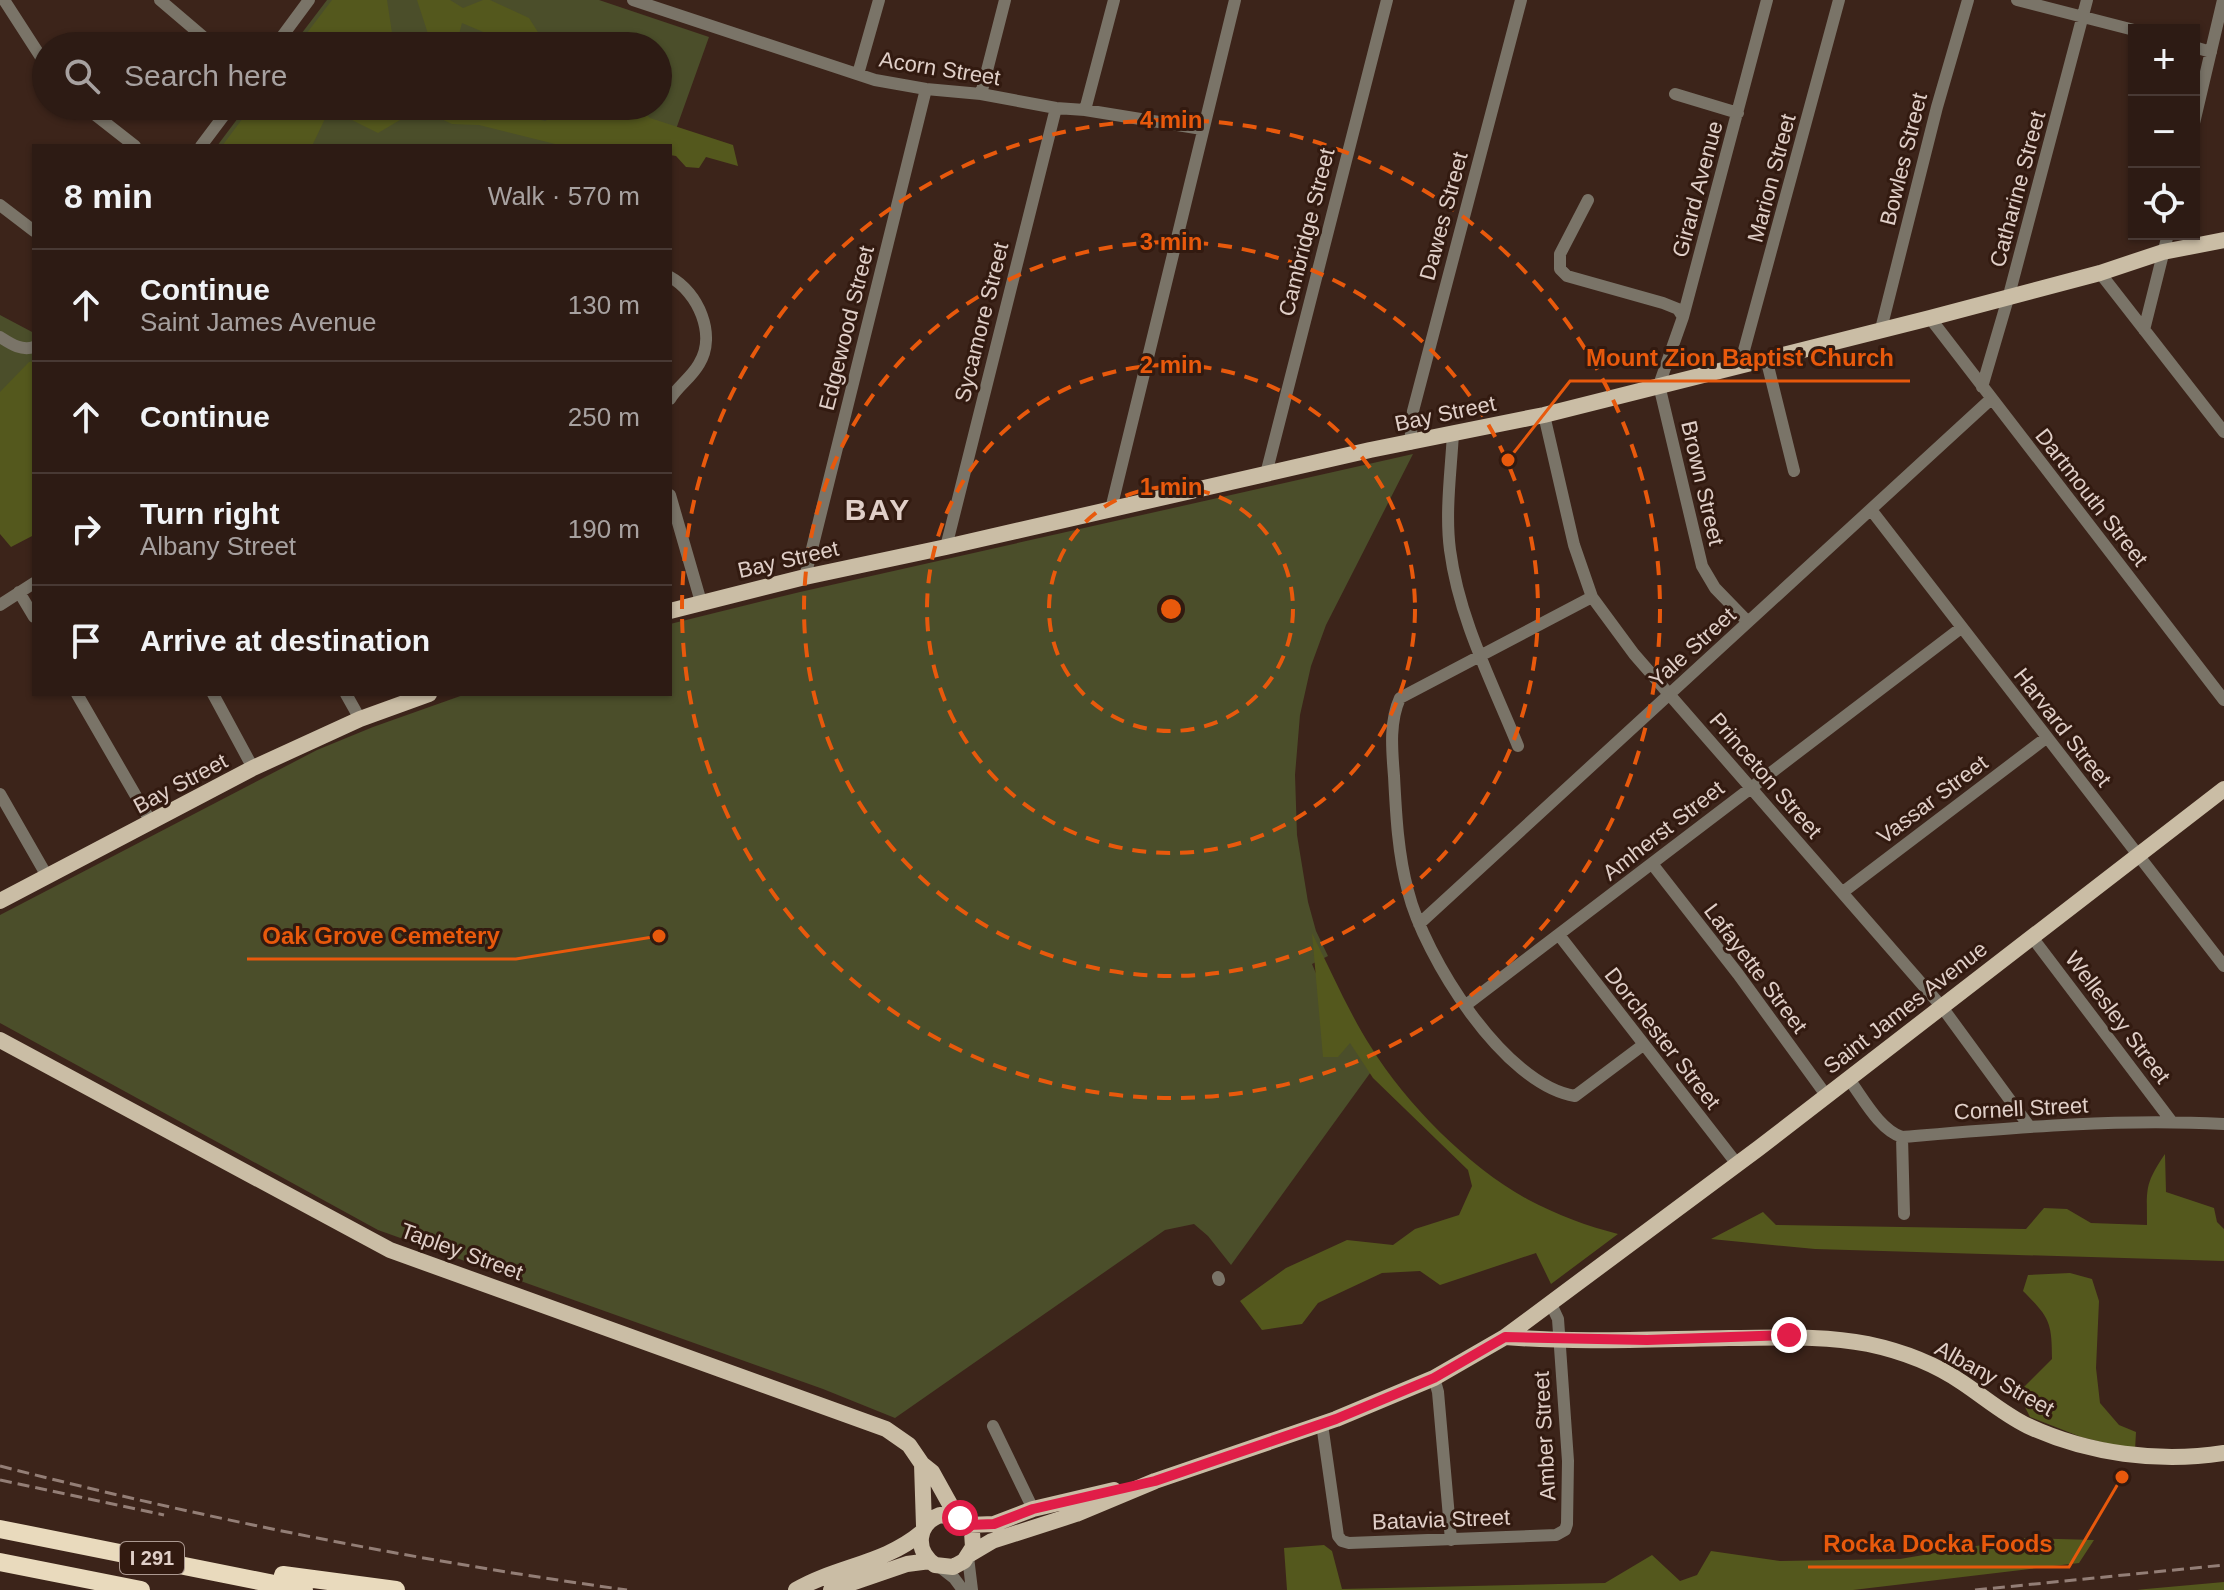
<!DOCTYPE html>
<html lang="en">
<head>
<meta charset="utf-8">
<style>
	body { margin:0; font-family:Arial,sans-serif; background:#392822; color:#f1f3f6 }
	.controls { position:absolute; right:24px; top:24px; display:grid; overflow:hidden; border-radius:0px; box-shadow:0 2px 6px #0004 }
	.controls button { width:72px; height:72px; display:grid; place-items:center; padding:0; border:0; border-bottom:2px solid #483934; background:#2d1b14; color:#f1f3f6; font:40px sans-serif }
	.stop { position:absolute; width:24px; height:24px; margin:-18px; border:6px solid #e11d48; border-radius:50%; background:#fff }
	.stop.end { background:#e11d48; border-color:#fff; box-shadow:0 2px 8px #0008 }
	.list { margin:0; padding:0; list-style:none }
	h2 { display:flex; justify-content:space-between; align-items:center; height:104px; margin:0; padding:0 32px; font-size:34px }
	h2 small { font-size:26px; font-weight:400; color:#a7a1a0 }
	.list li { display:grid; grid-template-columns:52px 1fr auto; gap:24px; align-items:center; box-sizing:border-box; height:112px; padding:0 32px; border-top:2px solid #483934 }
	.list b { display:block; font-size:30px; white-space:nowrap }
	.list p { margin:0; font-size:26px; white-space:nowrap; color:#a7a1a0 }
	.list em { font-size:26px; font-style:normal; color:#a7a1a0 }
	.icon { flex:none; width:44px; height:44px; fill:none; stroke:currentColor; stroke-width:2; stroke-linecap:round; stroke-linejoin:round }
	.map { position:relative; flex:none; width:2224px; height:1590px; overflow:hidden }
	.search { position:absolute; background:#2d1b14; box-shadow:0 2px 6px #0004; left:32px; top:32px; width:640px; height:88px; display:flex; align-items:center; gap:20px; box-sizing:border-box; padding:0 28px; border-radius:44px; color:#a7a1a0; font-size:30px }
	.panel { position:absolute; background:#2d1b14; box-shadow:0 2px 6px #0004; left:32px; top:144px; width:640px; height:552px; border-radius:0px }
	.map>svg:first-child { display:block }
	.green { fill:#4b4e2a }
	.forest { fill:#54581d }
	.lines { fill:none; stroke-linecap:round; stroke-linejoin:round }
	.minor { stroke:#7a7468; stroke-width:12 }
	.major { stroke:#cabda5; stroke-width:16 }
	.highway { stroke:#e9dabd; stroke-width:18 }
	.rail { stroke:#937e76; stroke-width:3; stroke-dasharray:12 6; stroke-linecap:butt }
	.route { stroke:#e11d48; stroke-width:10 }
	.ring { fill:none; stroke:#e8590c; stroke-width:4; stroke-dasharray:14 10 }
	.labels { text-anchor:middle; stroke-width:6; stroke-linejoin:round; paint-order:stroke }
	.shield { fill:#321a10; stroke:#ac9991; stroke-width:2 }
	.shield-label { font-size:20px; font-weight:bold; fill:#e0cfc8 }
	.street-label { font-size:22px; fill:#e0cfc8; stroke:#321a10 }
	.district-label { font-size:30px; font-weight:bold; letter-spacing:2px; fill:#e0cfc8; stroke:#321a10 }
	.centre { fill:#e8590c; stroke:#321a10; stroke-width:4 }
	.ring-label { font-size:24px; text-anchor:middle; font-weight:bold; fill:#e8590c; stroke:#321a10; stroke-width:6; stroke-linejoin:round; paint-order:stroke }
	.leader { fill:none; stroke:#e8590c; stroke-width:3 }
	.callout-dot { fill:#e8590c; stroke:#321a10; stroke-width:3 }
	.callout-label { font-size:24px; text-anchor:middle; font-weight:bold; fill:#e8590c; stroke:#321a10; stroke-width:6; stroke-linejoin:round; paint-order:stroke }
</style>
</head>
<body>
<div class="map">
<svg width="2224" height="1590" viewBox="0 0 2224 1590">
	<rect width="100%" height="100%" fill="#3c241a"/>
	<path class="green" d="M327,0H599L709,37L670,146H217L247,106H658V46H292Z
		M0,315L34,333V515L0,534Z
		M1413,454L1326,625L1311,666L1300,715L1295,775L1297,835L1308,902L1316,931L1328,956L1312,964L1320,983L1373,1069L1231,1265L1208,1236L1194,1224L1165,1230L895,1418L823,1389L378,1230L0,1023V915L317,750L373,727L466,694H670V624L800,592Z"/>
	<path class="forest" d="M332,0H387L394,46H297Z
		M417,0H450L463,8L483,0H490L529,18L541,37L538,46H486L488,34L462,23L456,46H432Z
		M252,106H331L312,146H222Z
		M335,106H403L405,117L378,133L352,120Z
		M433,106H486L545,121L572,106H645L644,112L650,118L733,145L738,166L706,157L699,168L686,167L676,156L670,155V146H563L479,125L452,124L433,115Z
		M34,361V535L11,547L0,534V392L29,362Z
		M1312,933C1331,971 1348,1011 1371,1047C1406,1104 1469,1167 1527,1199C1557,1215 1587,1226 1618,1234L1551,1284L1536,1253L1440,1285L1420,1271L1382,1273L1318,1303L1302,1324L1262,1330L1240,1301L1286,1268L1347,1240L1393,1245L1415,1229L1459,1215L1472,1186L1468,1170L1373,1078L1350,1043L1338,1057H1323Z
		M2165,1154L2166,1192L2214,1208L2217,1222L2224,1229V1261L1815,1249L1711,1239L1763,1212L1776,1225L2026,1229L2044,1208L2067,1209L2091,1223L2147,1225C2147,1189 2144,1185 2165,1154Z
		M2070,1273L2092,1279L2099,1301L2096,1368L2100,1403L2119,1425L2136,1432L2135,1450L2081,1437L2030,1417L2018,1393L2052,1359C2052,1321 2049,1317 2023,1291L2028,1275Z
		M2023,1538L2094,1540L2079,1563L1853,1590H1287L1284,1548L1324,1545L1332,1551L1342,1589L1605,1583L1652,1555L1680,1581L1697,1575L1711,1551L1780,1561L1900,1559Z
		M2224,1582V1590H2137L2146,1589Z"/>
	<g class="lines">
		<path class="minor" d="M4,0L46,65
			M160,0L214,46
			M633,0L875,80L926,89L981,94L1056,108L1085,110L1202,129
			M2017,0L2134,30
			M275,46L309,0
			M2194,47L2211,52
			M858,74L879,0
			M981,94L1005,0
			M1675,94L1738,113
			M84,106L135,146
			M1085,110L1114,0
			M2194,123L2223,0
			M201,146L231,106
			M1588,200L1560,254V269L1567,276L1663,303L1678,309L1683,317
			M0,205L34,231
			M2100,273L2224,432
			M670,277C698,292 717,335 699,364C691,378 678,386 670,399
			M1930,318L2224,700
			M1881,329L1937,107L1968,0
			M2144,330L2168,234
			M0,337C11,344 21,351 34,347
			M1766,358L1794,471
			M1740,365L1839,0
			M1982,387L2009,295L2087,0
			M1544,415L1574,545L1592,597L1634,654L1942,1007L2029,1126
			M1453,433C1451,471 1445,512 1450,550C1459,619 1492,682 1518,746
			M1410,444L1413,411L1521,0
			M1266,474L1387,0
			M670,495L701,602
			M1111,509L1235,0
			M1872,511L2224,966
			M946,547L1056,108
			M805,577L926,89
			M19,592L34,617
			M1592,597L1400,698C1389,722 1392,751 1394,776C1396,815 1398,854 1408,891C1424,956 1504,1085 1575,1096L1643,1045
			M0,605L34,583
			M1748,622L1715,588L1702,566L1659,385L1683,317L1767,0
			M77,694L151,822
			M213,694L253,768
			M346,694L360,719
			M0,794L47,876
			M1653,865L1738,974L1826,1095
			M1843,892L2046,738
			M1419,924L1991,399
			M1559,935L1737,1164
			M2032,937L2172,1122
			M1466,1005C1632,880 1796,753 1961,628
			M1848,1078C1862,1096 1879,1130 1902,1137C2009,1128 2116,1118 2224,1124
			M1902,1137L1904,1214
			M1218,1277L1219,1280
			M1434,1378L1438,1392L1451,1540
			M1322,1424L1338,1536L1342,1541L1349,1543L1556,1535L1565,1530L1567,1524L1568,1461L1558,1319L1551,1304
			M993,1426L1033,1509
			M968,1557L972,1590
			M940,1567L954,1578L963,1590"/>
		<path class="major" d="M670,611L805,577L946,547L1370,450L1544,415L1930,318L2100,273L2163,252L2224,240
			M0,901L253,768L360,719L429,694
			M0,1040L390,1250L886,1429L909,1445L922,1464L932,1472L952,1508L972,1532L973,1547L964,1561L953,1567L935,1565C914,1550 917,1524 940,1515L960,1518
			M1505,1337C1579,1343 1654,1339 1729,1338C1776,1338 1821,1335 1868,1344C1901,1351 1934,1363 1963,1383C1984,1397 2005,1415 2028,1426C2088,1454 2159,1463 2224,1453
			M922,1464L924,1526
			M968,1525L994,1524L1033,1509L1114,1490
			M970,1554L992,1541L1076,1514L1155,1481L1336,1419L1434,1378L1505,1337L1759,1148L2224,789
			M796,1590C837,1566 884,1564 921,1533
			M831,1590L907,1564L930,1561"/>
		<path class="highway" d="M0,1529L304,1590
			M0,1562L141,1590
			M283,1575L396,1590"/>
		<path class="rail" d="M0,1466C206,1519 417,1561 627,1590
			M0,1480L164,1515
			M1975,1590L2224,1565"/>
	</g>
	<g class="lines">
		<path class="route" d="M960,1518L968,1525L994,1524L1033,1509L1155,1481L1336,1419L1434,1378L1505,1337L1647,1340L1789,1335"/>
	</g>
	<g class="ring">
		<circle cx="1171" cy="609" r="122"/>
		<circle cx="1171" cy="609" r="244"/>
		<circle cx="1171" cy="609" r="367"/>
		<circle cx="1171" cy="609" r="489"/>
	</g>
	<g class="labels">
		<rect class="shield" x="120" y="1542" width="64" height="32" rx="6"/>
		<g class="shield-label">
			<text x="152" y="1565">I 291</text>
		</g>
		<g class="street-label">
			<text transform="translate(940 68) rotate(9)" y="8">Acorn Street</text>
			<text transform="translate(1903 159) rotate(-76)" y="8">Bowles Street</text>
			<text transform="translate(1771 178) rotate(-75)" y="8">Marion Street</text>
			<text transform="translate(1697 189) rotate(-75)" y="8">Girard Avenue</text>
			<text transform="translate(2017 189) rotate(-75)" y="8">Catharine Street</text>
			<text transform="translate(1443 216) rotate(-75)" y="8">Dawes Street</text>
			<text transform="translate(1306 232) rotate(-76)" y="8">Cambridge Street</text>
			<text transform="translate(981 322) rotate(-76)" y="8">Sycamore Street</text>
			<text transform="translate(846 328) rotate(-76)" y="8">Edgewood Street</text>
			<text transform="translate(1445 413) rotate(-12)" y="8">Bay Street</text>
			<text transform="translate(1703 483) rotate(77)" y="8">Brown Street</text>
			<text transform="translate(2092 497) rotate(52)" y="8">Dartmouth Street</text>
			<text transform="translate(788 559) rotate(-13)" y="8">Bay Street</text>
			<text transform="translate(1692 647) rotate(-42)" y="8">Yale Street</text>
			<text transform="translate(2063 727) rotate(52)" y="8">Harvard Street</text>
			<text transform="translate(1766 775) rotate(49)" y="8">Princeton Street</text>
			<text transform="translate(180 783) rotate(-28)" y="8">Bay Street</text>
			<text transform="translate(1932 799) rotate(-37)" y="8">Vassar Street</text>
			<text transform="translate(1663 830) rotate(-38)" y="8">Amherst Street</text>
			<text transform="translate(1756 968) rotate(53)" y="8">Lafayette Street</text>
			<text transform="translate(1905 1007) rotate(-38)" y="8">Saint James Avenue</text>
			<text transform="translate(2118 1017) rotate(53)" y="8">Wellesley Street</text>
			<text transform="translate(1663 1038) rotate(52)" y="8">Dorchester Street</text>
			<text transform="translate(2021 1108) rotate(-3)" y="8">Cornell Street</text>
			<text transform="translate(462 1251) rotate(20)" y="8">Tapley Street</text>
			<text transform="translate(1995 1378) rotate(29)" y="8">Albany Street</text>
			<text transform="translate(1544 1436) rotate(-93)" y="8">Amber Street</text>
			<text transform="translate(1441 1519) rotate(-2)" y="8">Batavia Street</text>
		</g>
		<g class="district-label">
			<text x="878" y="520">BAY</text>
		</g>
	</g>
	<circle cx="1171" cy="609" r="12" class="centre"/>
	<g class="ring-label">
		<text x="1171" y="128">4 min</text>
		<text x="1171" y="250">3 min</text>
		<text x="1171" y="373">2 min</text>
		<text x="1171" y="495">1 min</text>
	</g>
	<path class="leader" d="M1508 460L1570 381H1910M659 936L516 959H247M2122 1477L2069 1567H1808"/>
	<g class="callout-dot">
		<circle cx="1508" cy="460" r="8"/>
		<circle cx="659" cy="936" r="8"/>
		<circle cx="2122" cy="1477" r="8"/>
	</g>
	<g class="callout-label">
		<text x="1740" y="366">Mount Zion Baptist Church</text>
		<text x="381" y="944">Oak Grove Cemetery</text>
		<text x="1938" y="1552">Rocka Docka Foods</text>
	</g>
</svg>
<div class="controls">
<button>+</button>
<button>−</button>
<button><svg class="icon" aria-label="locate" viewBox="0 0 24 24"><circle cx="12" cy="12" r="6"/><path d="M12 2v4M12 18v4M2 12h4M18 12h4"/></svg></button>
</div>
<div class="stop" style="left:960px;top:1518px"></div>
<div class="stop end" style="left:1789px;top:1335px"></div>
<div class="search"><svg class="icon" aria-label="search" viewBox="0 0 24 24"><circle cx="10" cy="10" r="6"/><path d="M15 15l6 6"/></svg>Search here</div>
<section class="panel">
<h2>8 min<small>Walk · 570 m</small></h2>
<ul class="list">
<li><svg class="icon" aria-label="ahead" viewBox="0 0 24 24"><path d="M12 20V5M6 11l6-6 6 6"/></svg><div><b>Continue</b><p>Saint James Avenue</p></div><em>130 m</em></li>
<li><svg class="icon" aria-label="ahead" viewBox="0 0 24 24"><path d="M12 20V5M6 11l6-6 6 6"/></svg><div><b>Continue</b></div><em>250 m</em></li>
<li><svg class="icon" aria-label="right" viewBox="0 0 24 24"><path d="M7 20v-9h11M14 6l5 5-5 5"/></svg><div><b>Turn right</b><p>Albany Street</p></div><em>190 m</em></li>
<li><svg class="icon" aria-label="arrive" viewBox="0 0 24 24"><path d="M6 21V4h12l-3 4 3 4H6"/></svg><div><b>Arrive at destination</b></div></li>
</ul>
</section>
</div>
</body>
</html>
